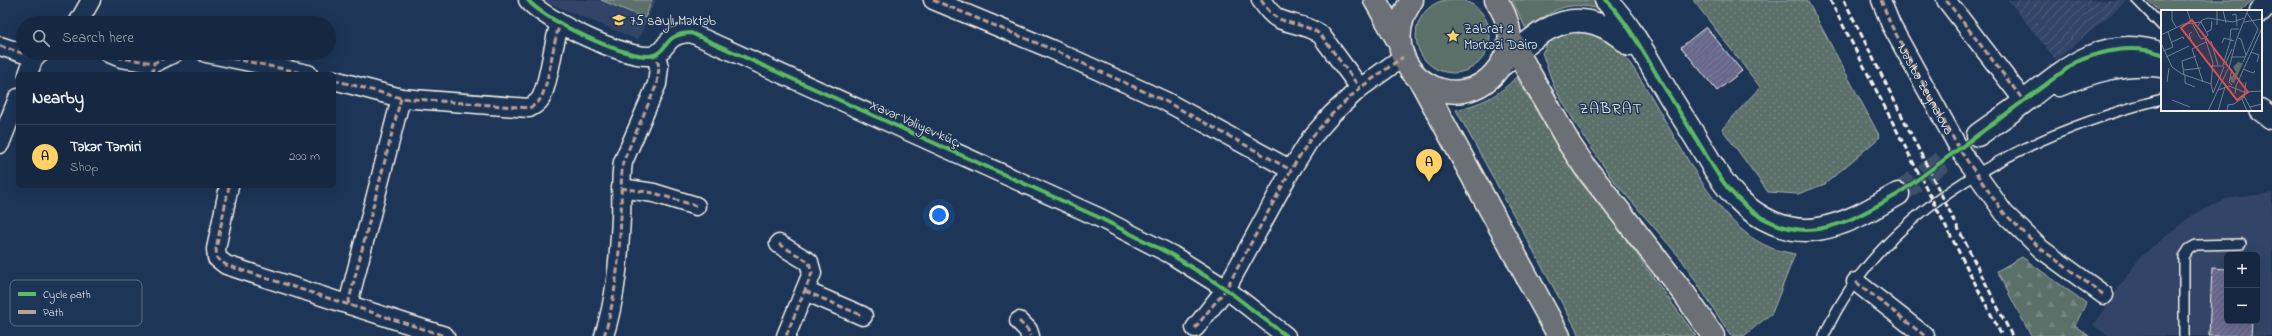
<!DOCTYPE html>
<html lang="en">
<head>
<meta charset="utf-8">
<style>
	body { margin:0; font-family:"Indie Flower",sans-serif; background:#23344c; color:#f1f3f6 }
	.controls { position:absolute; right:12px; bottom:12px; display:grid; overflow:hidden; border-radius:6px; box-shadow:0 4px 16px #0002 }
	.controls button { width:36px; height:36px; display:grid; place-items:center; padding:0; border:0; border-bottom:1px solid #35445a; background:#162841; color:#f1f3f6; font:20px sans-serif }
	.you { position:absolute; left:939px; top:215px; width:14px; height:14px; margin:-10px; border:3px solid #fff; border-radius:50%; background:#1a73e8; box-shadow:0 0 0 6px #1a73e833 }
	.badge { display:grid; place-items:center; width:26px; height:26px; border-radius:50%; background:#ffd166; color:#111; font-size:13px; font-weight:700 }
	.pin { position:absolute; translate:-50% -33px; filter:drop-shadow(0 1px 2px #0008) }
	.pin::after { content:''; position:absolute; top:21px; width:14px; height:12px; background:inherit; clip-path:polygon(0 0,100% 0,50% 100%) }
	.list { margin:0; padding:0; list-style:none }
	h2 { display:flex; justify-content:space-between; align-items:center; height:52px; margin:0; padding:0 16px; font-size:17px }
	h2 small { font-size:13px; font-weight:400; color:#9ea6b1 }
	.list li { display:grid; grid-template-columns:26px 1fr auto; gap:12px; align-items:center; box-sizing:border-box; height:64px; padding:0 16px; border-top:1px solid #35445a }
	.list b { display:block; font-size:15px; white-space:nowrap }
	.list p { margin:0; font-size:13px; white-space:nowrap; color:#9ea6b1 }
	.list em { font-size:13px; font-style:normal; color:#9ea6b1 }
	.icon { flex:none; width:22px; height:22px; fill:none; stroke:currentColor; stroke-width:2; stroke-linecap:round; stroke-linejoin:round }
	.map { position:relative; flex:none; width:2272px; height:336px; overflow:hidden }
	.search { position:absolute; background:#162841; box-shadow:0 4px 16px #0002; left:16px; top:16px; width:320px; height:44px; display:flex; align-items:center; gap:10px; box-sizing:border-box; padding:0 14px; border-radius:22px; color:#9ea6b1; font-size:15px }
	.panel { position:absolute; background:#162841; box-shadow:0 4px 16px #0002; left:16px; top:72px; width:320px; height:116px; border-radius:6px }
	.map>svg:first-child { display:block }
	.built { fill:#334467; fill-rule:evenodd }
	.industrial { fill:url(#industrial-furrows) }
	.green { fill:#5b706b; stroke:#a8b0aa }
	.forest { fill:url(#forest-firs); stroke:#a8b0aa }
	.park { fill:url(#park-dots); stroke:#a8b0aa }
	.building { fill:url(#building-hatch); stroke:#f4f1e8 }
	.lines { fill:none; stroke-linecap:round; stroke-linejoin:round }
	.tertiary-tunnel { stroke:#3d516d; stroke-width:22; stroke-dasharray:22 11; stroke-linecap:butt }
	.service-casing { stroke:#f4f1e8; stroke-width:12 }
	.minor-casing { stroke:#f4f1e8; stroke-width:21 }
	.tertiary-casing { stroke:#f4f1e8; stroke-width:25 }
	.primary-casing { stroke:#f4f1e8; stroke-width:25 }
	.service { stroke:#1d3557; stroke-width:9 }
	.minor { stroke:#1d3557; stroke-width:18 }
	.tertiary { stroke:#1d3557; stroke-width:22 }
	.primary { stroke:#6a7074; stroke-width:22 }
	.rail { stroke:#f4f1e8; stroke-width:3; stroke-dasharray:6 3; stroke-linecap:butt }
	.quiet { stroke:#bda197; stroke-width:3; stroke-dasharray:6 3; stroke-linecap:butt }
	.cycleway-casing { stroke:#1d3557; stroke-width:6 }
	.cycleway { stroke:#5cba63; stroke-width:4 }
	.labels { text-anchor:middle; stroke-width:3; stroke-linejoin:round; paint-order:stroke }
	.poi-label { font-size:14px; fill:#f4f1e8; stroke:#1d3557; text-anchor:start }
	.street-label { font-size:14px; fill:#f4f1e8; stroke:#1d3557 }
	.quarter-label { font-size:16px; letter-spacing:1px; fill:#f4f1e8; stroke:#1d3557 }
	.inset-road { fill:none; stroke:#738091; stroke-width:1 }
	.view { fill:#dc504e; fill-opacity:0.15; stroke:#dc504e; stroke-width:2 }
	.inset-edge { fill:none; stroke:#f4f1e8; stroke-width:2 }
	.key { fill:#1d3557; stroke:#5e6d82; stroke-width:1 }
	.key-label { font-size:11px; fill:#f4f1e8 }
</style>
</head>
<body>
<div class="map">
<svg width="2272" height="336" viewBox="0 0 2272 336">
	<defs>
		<pattern id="industrial-furrows" width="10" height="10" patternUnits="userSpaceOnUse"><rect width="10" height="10" fill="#334467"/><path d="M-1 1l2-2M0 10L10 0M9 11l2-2" fill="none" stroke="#515f7d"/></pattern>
		<pattern id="forest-firs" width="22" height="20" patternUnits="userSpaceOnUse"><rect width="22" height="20" fill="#5b706b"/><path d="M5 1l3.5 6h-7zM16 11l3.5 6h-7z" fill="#738580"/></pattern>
		<pattern id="park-dots" width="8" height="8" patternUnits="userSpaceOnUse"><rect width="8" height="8" fill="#5b706b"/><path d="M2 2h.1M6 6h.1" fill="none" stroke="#738580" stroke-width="1.8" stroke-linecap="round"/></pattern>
		<pattern id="building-hatch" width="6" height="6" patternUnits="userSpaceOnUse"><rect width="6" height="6" fill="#67688c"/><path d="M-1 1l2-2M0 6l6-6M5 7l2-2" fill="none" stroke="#7d7e9c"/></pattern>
	</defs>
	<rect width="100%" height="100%" fill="#1d3557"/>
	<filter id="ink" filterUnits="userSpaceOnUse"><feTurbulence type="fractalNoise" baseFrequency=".025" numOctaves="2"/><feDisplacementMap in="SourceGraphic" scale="8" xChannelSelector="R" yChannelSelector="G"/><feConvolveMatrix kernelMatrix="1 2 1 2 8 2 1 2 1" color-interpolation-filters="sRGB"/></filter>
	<g filter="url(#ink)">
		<path class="built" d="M542,0H656L638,40Z
			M2272,193V336H2109L2093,325L2140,257L2191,216L2225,199ZM2227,255H2257V321H2227Z"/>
		<path class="industrial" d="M2008,0H2128L2056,60Z"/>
		<path class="green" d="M1416 36a37 37 0 1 1 74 0a37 37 0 1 1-74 0Z
			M601,0H652L645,18Z
			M1512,0H1595L1599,9C1565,0 1554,10 1526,29Z
			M2148,0H2252L2241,11H2162V14Z"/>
		<path class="forest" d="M2022,257L2086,303L2075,326L2089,336H2031L1997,271Z"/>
		<path class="park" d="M1693,0H1807L1880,137L1825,184L1798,194L1768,192L1722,129L1760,87Z
			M1576,25C1585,30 1608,37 1614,43C1663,97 1702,219 1769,247C1777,251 1787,252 1795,254L1772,313L1744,336H1731L1682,260L1613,180L1584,137L1555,89L1542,53L1548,42Z
			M1516,77L1577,178L1611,219L1696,336H1580L1456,110C1480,104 1499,96 1516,77Z"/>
		<path class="building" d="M1706,27L1742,71L1717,91L1681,47Z
			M2212,268L2227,269V321H2252L2251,336H2209Z"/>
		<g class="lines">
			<path class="tertiary-tunnel" d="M1898,194L1978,135"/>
			<g class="service-casing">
				<path id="service" d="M2137,0L2162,26
					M1824,336C1882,205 2030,133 2162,99
					M2184,336V257L2189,249L2196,245L2241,244"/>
			</g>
			<g class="minor-casing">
				<g id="minor">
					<path d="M528,0C542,19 632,63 654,55C669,50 663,34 691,33L1098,217L1172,255L1226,289L1286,336"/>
					<path d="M933,0L1051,49L1165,101L1291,170"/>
					<path d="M1261,0C1266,7 1271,15 1279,19C1293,25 1308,25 1321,35L1360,88"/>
					<path id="s1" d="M1881,0L1891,25L1961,152L2004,213L2041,249L2104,295"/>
					<path d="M1946,0L2024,101"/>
					<path d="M78,23L91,0"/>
					<path d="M0,46L34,57"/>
					<path d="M109,53L121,58L154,63L174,53"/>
					<path d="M206,53L308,74"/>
					<path d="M28,74L34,57L41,53"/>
					<path d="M334,80L401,98L529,108C535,105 538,103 541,98C550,80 552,45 560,24"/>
					<path d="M0,144L18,98"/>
					<path d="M229,186L216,249L217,258L226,265L445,336"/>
					<path d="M621,188L654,193L696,206"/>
					<path d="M779,244L809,262L812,273L786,336"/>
					<path d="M1856,282L1925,336"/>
					<path d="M805,291L863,316"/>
					<path d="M348,304L401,98"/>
					<path d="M1019,321L1028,330L1030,336"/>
					<path d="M1195,328L1226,289L1291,170L1311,138L1332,114L1360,88L1403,57"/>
					<path d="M604,336C616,298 619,258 621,218C622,199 620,181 623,162L657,84L659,67L656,55"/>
				</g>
			</g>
			<g class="tertiary-casing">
				<path id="tertiary" d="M1606,0C1628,23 1641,48 1657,75C1671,99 1686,122 1700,145C1711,163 1721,182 1736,197C1757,219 1788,234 1818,229C1848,224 1872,209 1898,194
					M2261,11L2271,0
					M1503,64C1546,24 1580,0 1630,45
					M2059,85C2092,71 2126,61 2162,66
					M2261,110L2272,118
					M1978,135C1993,124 2010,113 2025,101C2066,68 2106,34 2162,54"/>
			</g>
			<g class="primary-casing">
				<path id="primary" d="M1375,0L1399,42
					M1412,0C1364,72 1468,132 1505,57C1515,38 1507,16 1496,0
					M1510,39L1570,145L1585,167L1685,295L1713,336
					M1420,80L1559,336"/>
			</g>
			<use href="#service" class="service"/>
			<use href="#minor" class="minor"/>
			<use href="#tertiary" class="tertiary"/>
			<use href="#primary" class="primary"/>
			<path class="rail" d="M1830,0L2002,336
				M1844,0L2012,336"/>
			<path class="quiet" d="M933,0L1051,49L1165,101L1291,170
				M1261,0C1266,7 1271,15 1279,19C1293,25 1308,25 1321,35L1360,88
				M1881,0L1891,25L1961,152L2004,213L2041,249L2104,295
				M1946,0L2024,101
				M0,46L34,57
				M109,53L121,58L154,63L174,53
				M206,53L308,74
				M152,74L154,63
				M334,80L401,98L529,108C535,105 538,103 541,98C550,80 552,45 560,24
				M229,186L216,249L217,258L226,265L445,336
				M621,188L654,193L696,206
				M779,244L809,262L812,273L786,336
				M1856,282L1925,336
				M805,291L863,316
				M348,304L401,98
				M1019,321L1028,330L1030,336
				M1195,328L1226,289L1291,170L1311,138L1332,114L1360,88L1403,57
				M604,336C616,298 619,258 621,218C622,199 620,181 623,162L657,84L659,67L656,55"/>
			<g class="cycleway-casing">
				<path id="cycleway" d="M528,0C542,19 632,63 654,55C669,50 663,34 691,33L1098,217L1172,255L1226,289L1286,336
					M1606,0C1628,23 1641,48 1657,75C1671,99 1686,122 1700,145C1711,163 1721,182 1736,197C1757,219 1788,234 1818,229C1848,224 1872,209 1898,194L2076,62C2104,50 2132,44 2162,54"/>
			</g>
			<use href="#cycleway" class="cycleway"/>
		</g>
	</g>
	<defs>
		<g id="school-bare" transform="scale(1.08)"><path d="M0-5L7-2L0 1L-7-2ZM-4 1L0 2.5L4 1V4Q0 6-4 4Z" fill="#ffd166" stroke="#1d3557" stroke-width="2.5" paint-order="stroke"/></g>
		<g id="sight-bare" transform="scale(1.08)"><path d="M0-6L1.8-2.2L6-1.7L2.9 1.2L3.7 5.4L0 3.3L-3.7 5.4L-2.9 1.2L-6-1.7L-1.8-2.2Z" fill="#ffd166" stroke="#1d3557" stroke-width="2.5" paint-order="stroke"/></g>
	</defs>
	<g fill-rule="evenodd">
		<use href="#school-bare" x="619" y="20"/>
		<use href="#sight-bare" x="1453" y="36"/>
	</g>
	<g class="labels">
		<g class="poi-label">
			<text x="630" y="25">75 saylı Məktəb</text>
			<text x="1464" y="33">Zabrat 2<tspan x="1464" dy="16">Mərkəzi Dairə</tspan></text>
		</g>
		<g class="street-label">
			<text dy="5" stroke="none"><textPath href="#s1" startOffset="100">Nəsibə Zeynalova</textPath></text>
			<text transform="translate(916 123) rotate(24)" y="5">Xavər Vəliyev küç.</text>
		</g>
		<g class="quarter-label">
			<text x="1611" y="113">ZABRAT</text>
		</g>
	</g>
	<g transform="translate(2161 10)">
		<rect width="101" height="101" fill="#1d3557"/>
		<path d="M77,52L82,53L73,73L70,72L69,68L75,62L72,57Z" fill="#5b706b"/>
		<path class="inset-road" d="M11,0V10L15,17M26,0L30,12M56,0V15M62,0L65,13M71,5L75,4L76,16M83,12L101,9M31,13L40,29L44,28M37,16L41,10L47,8L72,12L83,8M31,22L28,24L31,33M46,22L50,20L51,11M0,25L23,14L40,12L47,25L44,28L52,53L50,74M77,28L80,29L85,45M69,29L70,19H78M50,31L57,55M11,32L22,27L23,29M0,33L11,57L21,64L50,74L52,83M61,33L63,28L73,31M2,41L12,37L7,22M90,42L98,45L96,52M5,47L28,36M71,47H84M82,52L97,19L86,3M62,55L70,29M64,55L71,39M50,56H63M68,57L71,60L68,72L71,75M68,58L75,31L87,0M82,59L92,63L94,61M23,60L40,58M23,65L21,51L35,46M24,65V73L34,77M6,72L8,58M42,72L31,39L45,32M57,80L68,76L83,82L101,81M52,83L63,57M74,84L75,76L101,18M83,86L91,101M81,89L86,101M11,90L29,97M89,97L101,94M47,101L67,59M57,101L64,77M66,101L67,95L73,94L83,87L85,72"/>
		<path class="view" d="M31,10L87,82L76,90L20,18Z"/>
		<rect width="101" height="101" class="inset-edge"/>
	</g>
	<rect x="10" y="280" width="132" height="46" rx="6" class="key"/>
	<rect x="18" y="292" width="18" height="4" fill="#5cba63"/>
	<rect x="18" y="310" width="18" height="4" fill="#bda197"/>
	<g class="key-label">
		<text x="43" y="298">Cycle path</text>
		<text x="43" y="316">Path</text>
	</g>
</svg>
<div class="controls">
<button>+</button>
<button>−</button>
</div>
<div class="you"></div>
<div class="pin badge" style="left:1429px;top:182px">A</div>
<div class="search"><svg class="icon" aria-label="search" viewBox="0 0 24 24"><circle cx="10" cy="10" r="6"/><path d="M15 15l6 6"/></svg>Search here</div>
<section class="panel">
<h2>Nearby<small></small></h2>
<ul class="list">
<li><span class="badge">A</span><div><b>Təkər Təmiri</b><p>Shop</p></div><em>200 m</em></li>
</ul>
</section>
</div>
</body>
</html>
